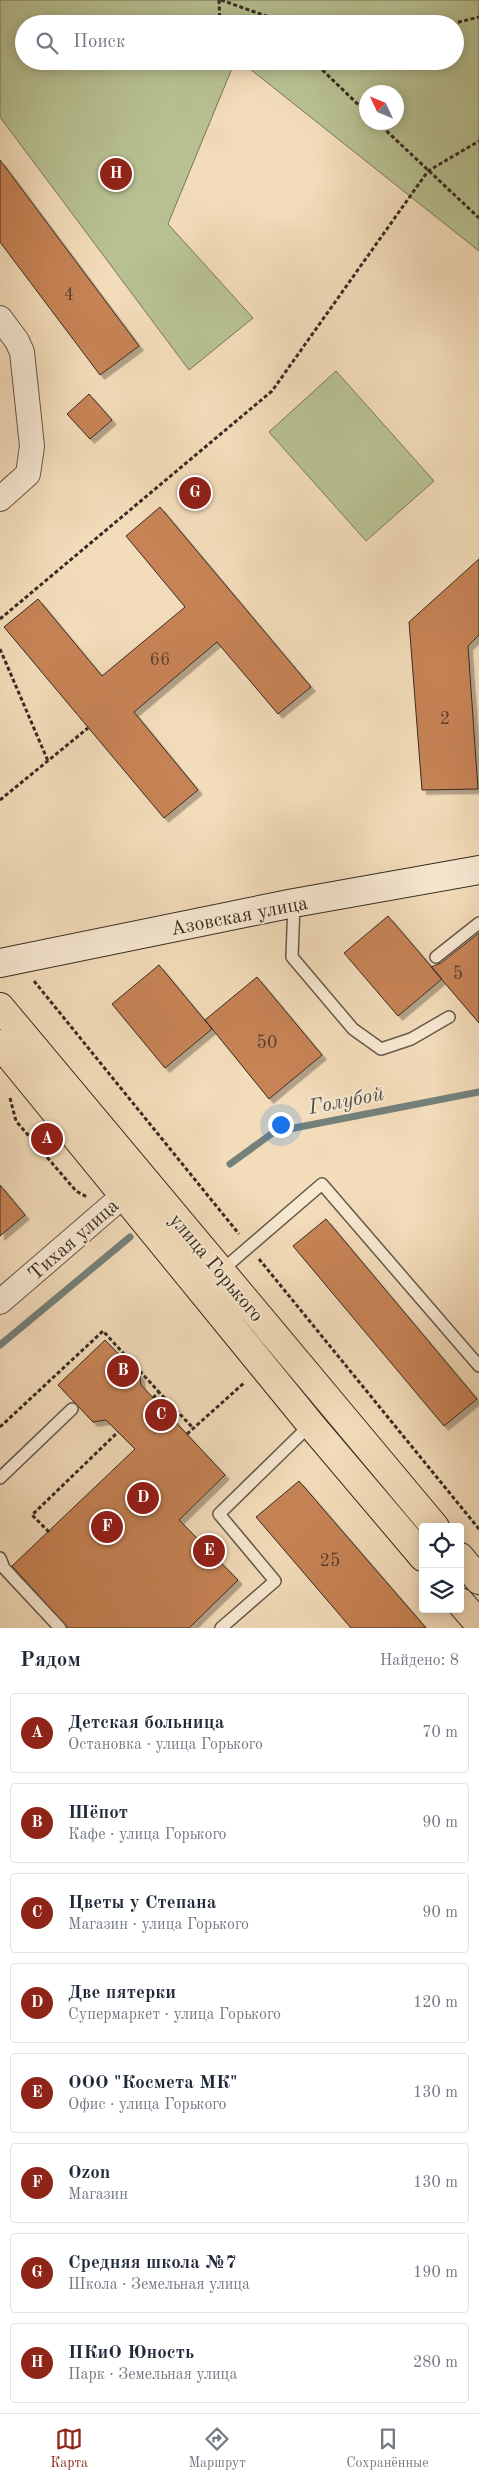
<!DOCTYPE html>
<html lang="ru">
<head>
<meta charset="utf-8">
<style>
	body { margin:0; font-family:"Old Standard TT",serif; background:#f2f2f3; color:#1f2937 }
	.controls { position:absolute; right:15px; bottom:15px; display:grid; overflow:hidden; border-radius:5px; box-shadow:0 2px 12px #0003 }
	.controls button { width:45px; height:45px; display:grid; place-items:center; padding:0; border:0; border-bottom:1px solid #e0e1e3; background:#fff; color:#1f2937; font:25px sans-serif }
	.compass { position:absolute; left:359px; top:85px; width:45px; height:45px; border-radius:50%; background:#fff; box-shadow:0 2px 12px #0003; rotate:314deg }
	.you { position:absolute; left:280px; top:1124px; width:18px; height:18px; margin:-12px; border:4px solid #fff; border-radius:50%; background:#1a73e8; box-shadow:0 0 0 8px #1a73e833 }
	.badge { display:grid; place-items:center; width:32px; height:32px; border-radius:50%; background:#8f2418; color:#fff; font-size:16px; font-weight:700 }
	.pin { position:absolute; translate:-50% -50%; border:2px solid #fff; box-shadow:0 1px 5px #0006 }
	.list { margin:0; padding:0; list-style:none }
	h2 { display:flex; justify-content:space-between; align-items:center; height:65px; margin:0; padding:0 20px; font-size:21px }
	h2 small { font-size:16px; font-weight:400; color:#747a83 }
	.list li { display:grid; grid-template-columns:32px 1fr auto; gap:15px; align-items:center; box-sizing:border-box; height:80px; margin:0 10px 10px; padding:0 10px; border:1px solid #e0e1e3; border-radius:5px }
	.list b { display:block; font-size:19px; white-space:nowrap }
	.list p { margin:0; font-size:16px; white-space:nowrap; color:#747a83 }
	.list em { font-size:16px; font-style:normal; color:#747a83 }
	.icon { flex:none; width:28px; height:28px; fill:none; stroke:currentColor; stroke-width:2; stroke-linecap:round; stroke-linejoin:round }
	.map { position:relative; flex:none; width:479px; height:1628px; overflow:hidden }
	.search { position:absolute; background:#fff; box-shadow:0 2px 12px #0003; left:15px; right:15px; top:15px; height:55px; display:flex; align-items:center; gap:12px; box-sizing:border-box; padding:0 18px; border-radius:28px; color:#747a83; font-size:19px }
	.sheet { height:785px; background:#fff }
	nav { display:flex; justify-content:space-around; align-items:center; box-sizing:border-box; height:70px; border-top:1px solid #e0e1e3; background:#fff; font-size:14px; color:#747a83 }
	nav a { display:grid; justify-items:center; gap:2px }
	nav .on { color:#8f2418 }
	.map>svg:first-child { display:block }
	.green { fill:#b8c192; stroke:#78765a; fill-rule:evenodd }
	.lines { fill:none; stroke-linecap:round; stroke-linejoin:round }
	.stream { stroke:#74817b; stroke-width:7 }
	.building { fill:#c78356; stroke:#372c23; filter:url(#shadow) }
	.service-casing { stroke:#665849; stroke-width:14 }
	.minor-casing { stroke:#665849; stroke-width:26 }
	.secondary-casing { stroke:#372c23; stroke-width:30 }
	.primary-casing { stroke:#372c23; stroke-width:30 }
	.path { stroke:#372c23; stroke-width:3; stroke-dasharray:4 2.5; stroke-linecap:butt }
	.service { stroke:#f7e8d2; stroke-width:11 }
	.minor { stroke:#f7e8d2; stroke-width:24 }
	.secondary { stroke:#f7e8d2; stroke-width:28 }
	.primary { stroke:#f3dcba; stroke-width:28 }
	.labels { text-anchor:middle; stroke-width:4; stroke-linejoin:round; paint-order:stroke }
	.number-label { font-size:18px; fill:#5b4230 }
	.street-label { font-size:20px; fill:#372c23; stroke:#f7e8d2 }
	.water-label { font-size:21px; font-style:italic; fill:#505048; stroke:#f7e8d2 }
</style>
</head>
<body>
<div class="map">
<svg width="479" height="1628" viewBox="0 0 479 1628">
	<defs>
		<filter id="shadow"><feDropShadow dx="4.5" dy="4.5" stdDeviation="0" flood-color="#0004"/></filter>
	</defs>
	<rect width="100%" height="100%" fill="#f3dcba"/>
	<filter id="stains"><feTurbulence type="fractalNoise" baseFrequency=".004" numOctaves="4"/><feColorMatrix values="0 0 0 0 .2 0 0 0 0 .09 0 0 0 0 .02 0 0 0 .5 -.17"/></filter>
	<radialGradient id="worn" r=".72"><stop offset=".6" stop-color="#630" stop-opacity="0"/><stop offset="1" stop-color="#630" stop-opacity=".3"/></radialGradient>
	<path class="green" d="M0,0H479V251L240,61H455V24H24V61H235L168,224L253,318L189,370L0,117ZM366,92H396V122H366Z
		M336,371L434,481L366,541L269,432Z"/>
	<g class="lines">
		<path class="stream" d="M230,1164L274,1132L479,1092
			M0,1345L130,1237"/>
	</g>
	<path class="building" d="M0,160L139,346L100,375L0,242Z
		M89,394L112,420L90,439L67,414Z
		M160,507L311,687L278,714L217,642L134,712L198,790L164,818L4,627L38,599L102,676L185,607L126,536Z
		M479,559V635L468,646L478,789L422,790L409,622Z
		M388,916L442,979L398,1016L344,953Z
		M479,933V1023L431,967L441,963Z
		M159,965L212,1029L165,1068L112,1004Z
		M257,977L322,1055L269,1099L205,1020Z
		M0,1185L25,1215L0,1236Z
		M326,1219L477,1399L444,1426L293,1246Z
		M105,1340L140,1376L141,1385L225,1475L179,1520L238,1580L189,1628H68L12,1566L135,1449L106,1420L93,1422L58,1385Z
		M299,1481L426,1628H351L256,1517Z"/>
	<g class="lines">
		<g class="service-casing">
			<path id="service" d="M294,903L292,957L353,1029L381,1049L411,1039L449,1017
				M436,957L479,923
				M221,1271L322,1184L479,1366
				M0,1478L72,1409
				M0,1558L4,1568L60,1628
				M221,1628L275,1581L219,1514L304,1431L312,1426"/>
		</g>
		<g class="minor-casing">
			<path id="minor" d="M0,318L17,341L22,352L32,446L28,474L0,499
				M0,1302L124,1195"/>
		</g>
		<g class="secondary-casing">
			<path id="secondary" d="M0,963L294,903L479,870"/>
		</g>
		<g class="primary-casing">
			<path id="primary" d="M0,1007L435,1527
				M0,1044L312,1426L423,1557
				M460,1557L479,1580
				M460,1602L479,1624"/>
		</g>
		<path class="path" d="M219,0L220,24
			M221,0L266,16L299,23H455L479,17
			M267,17L274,24
			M313,61L366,112
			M377,122L479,218
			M0,619L272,391L428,171L479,141
			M0,649L48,761
			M0,800L88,728
			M34,981L239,1234
			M10,1098L16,1121L76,1191L87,1197
			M259,1259L479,1529
			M153,1398L159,1392L193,1428
			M0,1427L103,1331L159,1392
			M187,1434L244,1383
			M49,1532L32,1515L118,1432"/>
		<use href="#service" class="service"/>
		<use href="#minor" class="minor"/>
		<use href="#secondary" class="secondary"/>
		<use href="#primary" class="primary"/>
	</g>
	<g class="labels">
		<g class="number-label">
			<text x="69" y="300">4</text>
			<text x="160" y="665">66</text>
			<text x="445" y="724">2</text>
			<text x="458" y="979">5</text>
			<text x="267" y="1048">50</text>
			<text x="330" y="1566">25</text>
		</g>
		<g class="street-label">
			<text transform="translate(239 915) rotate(-11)" y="7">Азовская улица</text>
			<text transform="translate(73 1239) rotate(-41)" y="7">Тихая улица</text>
			<text transform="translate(217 1267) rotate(50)" y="7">улица Горького</text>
		</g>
		<g class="water-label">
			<text transform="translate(346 1100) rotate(-11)" y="7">Голубой</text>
		</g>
	</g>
	<rect width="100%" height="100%" filter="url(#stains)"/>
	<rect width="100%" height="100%" fill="url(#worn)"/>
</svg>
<div class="controls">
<button><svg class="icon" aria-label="locate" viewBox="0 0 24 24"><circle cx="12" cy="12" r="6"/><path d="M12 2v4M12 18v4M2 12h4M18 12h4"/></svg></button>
<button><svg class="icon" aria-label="layers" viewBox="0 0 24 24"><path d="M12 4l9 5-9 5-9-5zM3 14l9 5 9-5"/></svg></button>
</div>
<svg class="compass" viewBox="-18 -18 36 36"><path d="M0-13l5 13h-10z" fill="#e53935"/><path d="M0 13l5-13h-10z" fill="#747a83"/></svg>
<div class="you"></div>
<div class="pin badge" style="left:47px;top:1139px">A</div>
<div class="pin badge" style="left:123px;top:1371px">B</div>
<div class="pin badge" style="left:161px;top:1415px">C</div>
<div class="pin badge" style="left:143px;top:1498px">D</div>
<div class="pin badge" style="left:209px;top:1551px">E</div>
<div class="pin badge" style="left:107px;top:1527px">F</div>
<div class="pin badge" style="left:195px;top:493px">G</div>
<div class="pin badge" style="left:116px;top:174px">H</div>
<div class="search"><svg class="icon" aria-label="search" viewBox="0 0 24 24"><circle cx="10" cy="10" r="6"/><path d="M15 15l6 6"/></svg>Поиск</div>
</div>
<section class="sheet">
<h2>Рядом<small>Найдено: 8</small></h2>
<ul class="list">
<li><span class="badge">A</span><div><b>Детская больница</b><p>Остановка · улица Горького</p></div><em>70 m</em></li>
<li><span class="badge">B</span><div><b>Шёпот</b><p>Кафе · улица Горького</p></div><em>90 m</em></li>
<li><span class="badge">C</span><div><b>Цветы у Степана</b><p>Магазин · улица Горького</p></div><em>90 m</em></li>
<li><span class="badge">D</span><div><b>Две пятерки</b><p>Супермаркет · улица Горького</p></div><em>120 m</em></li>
<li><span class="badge">E</span><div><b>ООО &quot;Космета МК&quot;</b><p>Офис · улица Горького</p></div><em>130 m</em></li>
<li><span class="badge">F</span><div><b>Ozon</b><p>Магазин</p></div><em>130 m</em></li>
<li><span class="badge">G</span><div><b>Средняя школа №7</b><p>Школа · Земельная улица</p></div><em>190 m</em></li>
<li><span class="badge">H</span><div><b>ПКиО Юность</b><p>Парк · Земельная улица</p></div><em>280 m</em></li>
</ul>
</section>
<nav>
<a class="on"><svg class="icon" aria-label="map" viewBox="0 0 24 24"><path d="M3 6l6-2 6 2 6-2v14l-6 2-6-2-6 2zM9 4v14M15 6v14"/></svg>Карта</a>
<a><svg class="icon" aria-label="directions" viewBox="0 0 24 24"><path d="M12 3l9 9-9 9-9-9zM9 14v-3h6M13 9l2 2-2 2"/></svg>Маршрут</a>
<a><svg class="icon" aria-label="saved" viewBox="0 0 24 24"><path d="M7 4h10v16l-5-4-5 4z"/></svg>Сохранённые</a>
</nav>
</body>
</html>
